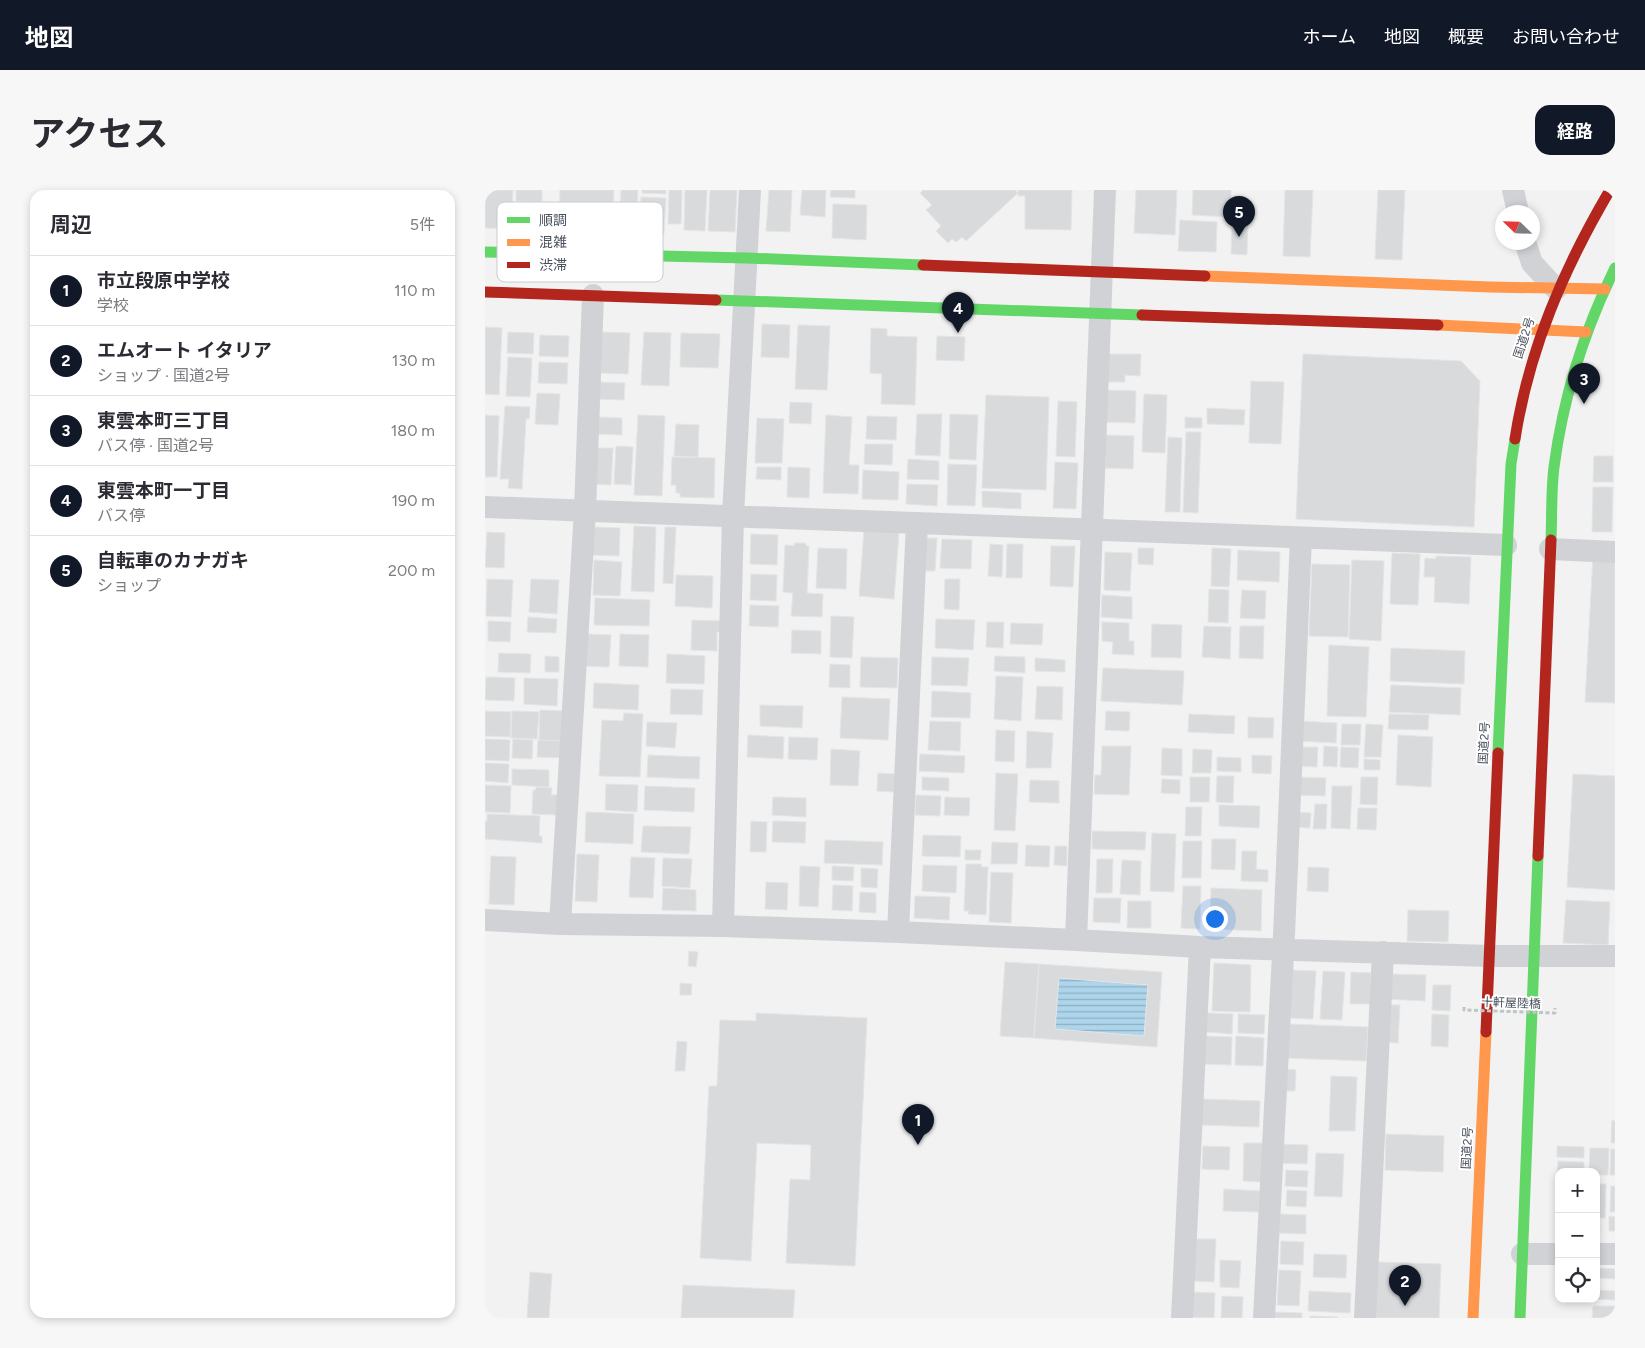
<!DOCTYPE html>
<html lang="ja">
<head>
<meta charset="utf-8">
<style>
	body { margin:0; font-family:Figtree,"Noto Sans JP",sans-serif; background:#f7f7f7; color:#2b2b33 }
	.controls { position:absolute; right:15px; bottom:15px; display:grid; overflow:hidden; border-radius:10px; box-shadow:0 2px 8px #0003 }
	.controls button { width:45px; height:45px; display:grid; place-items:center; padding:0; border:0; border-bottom:1px solid #e1e1e2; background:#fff; color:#2b2b33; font:25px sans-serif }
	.compass { position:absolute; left:1010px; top:15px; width:45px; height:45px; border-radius:50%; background:#fff; box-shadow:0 2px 8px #0003; rotate:293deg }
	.you { position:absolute; left:729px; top:728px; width:18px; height:18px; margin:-12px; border:4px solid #fff; border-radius:50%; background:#1a73e8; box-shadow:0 0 0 8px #1a73e833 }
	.badge { display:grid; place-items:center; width:32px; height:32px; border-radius:50%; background:#111827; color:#fff; font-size:16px; font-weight:700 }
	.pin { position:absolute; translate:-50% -41px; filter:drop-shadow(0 1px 2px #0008) }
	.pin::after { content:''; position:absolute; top:26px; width:18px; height:15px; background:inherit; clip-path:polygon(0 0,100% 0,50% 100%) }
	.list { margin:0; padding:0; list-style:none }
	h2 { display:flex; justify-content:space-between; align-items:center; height:65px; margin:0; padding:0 20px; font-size:21px }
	h2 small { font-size:16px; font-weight:400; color:#7c7c81 }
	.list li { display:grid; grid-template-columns:32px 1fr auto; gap:15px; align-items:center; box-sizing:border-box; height:70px; padding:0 20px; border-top:1px solid #e1e1e2 }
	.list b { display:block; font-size:19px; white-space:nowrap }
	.list p { margin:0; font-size:16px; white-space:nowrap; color:#7c7c81 }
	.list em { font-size:16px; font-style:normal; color:#7c7c81 }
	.icon { flex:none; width:28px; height:28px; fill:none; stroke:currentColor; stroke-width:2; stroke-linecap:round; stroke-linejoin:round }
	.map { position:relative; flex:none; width:1130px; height:1128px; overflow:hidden; border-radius:15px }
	header { display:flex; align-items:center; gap:30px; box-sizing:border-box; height:70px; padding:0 25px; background:#111827; color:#fff }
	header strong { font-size:24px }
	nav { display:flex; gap:28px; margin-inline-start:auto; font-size:18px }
	.intro { display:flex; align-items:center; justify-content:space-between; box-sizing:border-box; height:120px; padding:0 30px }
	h1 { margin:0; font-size:35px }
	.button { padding:12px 22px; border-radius:15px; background:#111827; color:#fff; font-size:18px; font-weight:700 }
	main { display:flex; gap:30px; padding:0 30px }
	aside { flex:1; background:#fff; border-radius:15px; box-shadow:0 2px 8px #0003 }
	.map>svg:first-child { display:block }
	.water { fill:url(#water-rules) }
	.building { fill:#d9dadc; stroke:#e3e4e5; fill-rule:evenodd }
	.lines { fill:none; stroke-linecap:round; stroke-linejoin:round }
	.street { stroke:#d0d2d5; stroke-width:22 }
	.fast { stroke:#63d668; stroke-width:11 }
	.slow { stroke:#ff974d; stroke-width:11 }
	.jam { stroke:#b3261e; stroke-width:11 }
	.path-bridge { stroke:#bcc7c5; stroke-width:3; stroke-dasharray:4 2.5; stroke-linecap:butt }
	.labels { text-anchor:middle; stroke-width:4; stroke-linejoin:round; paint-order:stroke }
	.street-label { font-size:12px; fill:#49515d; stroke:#fff }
	.key { fill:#fff; stroke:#c8cbce; stroke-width:1 }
	.key-label { font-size:14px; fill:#49515d }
</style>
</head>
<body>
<header>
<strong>地図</strong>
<nav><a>ホーム</a><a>地図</a><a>概要</a><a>お問い合わせ</a></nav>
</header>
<div class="intro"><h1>アクセス</h1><a class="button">経路</a></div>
<main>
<aside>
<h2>周辺<small>5件</small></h2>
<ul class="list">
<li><span class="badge">1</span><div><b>市立段原中学校</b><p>学校</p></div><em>110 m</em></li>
<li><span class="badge">2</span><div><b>エムオート イタリア</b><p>ショップ · 国道2号</p></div><em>130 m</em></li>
<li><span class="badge">3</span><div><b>東雲本町三丁目</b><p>バス停 · 国道2号</p></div><em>180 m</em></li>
<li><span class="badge">4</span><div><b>東雲本町一丁目</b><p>バス停</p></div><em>190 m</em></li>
<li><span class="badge">5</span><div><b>自転車のカナガキ</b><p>ショップ</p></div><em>200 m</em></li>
</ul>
</aside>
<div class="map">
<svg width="1130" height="1128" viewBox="0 0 1130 1128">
	<defs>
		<pattern id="water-rules" width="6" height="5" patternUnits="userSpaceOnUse" patternTransform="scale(1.25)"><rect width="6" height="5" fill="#add5ec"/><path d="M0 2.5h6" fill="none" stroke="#8fafc2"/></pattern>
	</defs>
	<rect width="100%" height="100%" fill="#f2f2f2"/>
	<path class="water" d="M574,788L663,795L659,846L570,839Z"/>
	<path class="building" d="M0,0H28L26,39L0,38Z
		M31,0H57V12L31,11Z
		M75,0H129L128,25L74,23Z
		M136,0H153L151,43L134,42Z
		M157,0H181V4L157,3Z
		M184,0H197L196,34H183Z
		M200,0H222L220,41L199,40Z
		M225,0H252L250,42L223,41Z
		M284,0H307L305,42L281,41Z
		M317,0H341L340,27L315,25Z
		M346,0H370V8L345,7Z
		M438,0H530L533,3L481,51L477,47L471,52L467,49L463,53L451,41L456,36L441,20L447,15L435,3Z
		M533,0H587L586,40L540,39V6H533Z
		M651,0H692L690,45L649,43Z
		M708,0H746V27L707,25Z
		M800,0H828L825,67L798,66Z
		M893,0H920L917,70L890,69Z
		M156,7L181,8L179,44L155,43Z
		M348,14L382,15L381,50L347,48Z
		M747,28L763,29L762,65L746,64Z
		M695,30L732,32L731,62L693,61Z
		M277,134L305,135L304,168L276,167Z
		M313,135L345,136L342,200L310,199Z
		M0,137L17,138L14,205L0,204Z
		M386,138L402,139V146L432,147L430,215L396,214L397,184L385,183Z
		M23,142L49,143L48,164L22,163Z
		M115,142L145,143L143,184L113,183Z
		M159,142L186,143L184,196L156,195Z
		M196,143L235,144L233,178L195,177Z
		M55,145L84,146L83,167L54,166Z
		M452,146L480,147L479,171L451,170Z
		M623,164H656L655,186L640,185V192H622Z
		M818,164L976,171L995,191L989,337L811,329Z
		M23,167L47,168L45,207L21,206Z
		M54,172L83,173L82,194L53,193Z
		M766,191L799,192L796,254L764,253Z
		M114,192L140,193L139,210L113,209Z
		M621,200L651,201L650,233L620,232Z
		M52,203L75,204L73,235L50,234Z
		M659,204L682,205L680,263L657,262Z
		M501,205L564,207L561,300L497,298Z
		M573,211L592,212L590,267L571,266Z
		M305,212L327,213L326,234L304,233Z
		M20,216L45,217L44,229H41L37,299L23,298L24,289H15Z
		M722,218L760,220L759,235L722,234Z
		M432,224H457L455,266L430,265Z
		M465,224L493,225L491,270L464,269Z
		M0,225L14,226L12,287H0Z
		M153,225L180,226L177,306L149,305Z
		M341,225L367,227L364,275H374L373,304L338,303Z
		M382,226L412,227L411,250L381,249Z
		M112,227L137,228V245L111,244Z
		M700,227L717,228V238H700Z
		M272,228L299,229L297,273H270Z
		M191,234L214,235L213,267L189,266Z
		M701,242H716L713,323L698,322Z
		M621,245L649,246L648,279L620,278Z
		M683,247L697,248L695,322H680Z
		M380,254H408L407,275L379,274Z
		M131,256L148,257L146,295L129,294Z
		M109,258H128L126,295L107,294Z
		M1109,266H1128V292H1108Z
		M187,267L230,268L229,308L195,307V303H191V295H186Z
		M423,269L454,271V290L422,289Z
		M570,272L593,273L591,319L568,318Z
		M463,274L492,275L490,316L462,315Z
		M272,277H296V290L271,289Z
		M303,277L325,278L324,308L302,307Z
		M378,280L414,282L413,310L377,309Z
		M422,294L453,295L452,316L421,314Z
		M1108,297H1128L1127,342H1107Z
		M497,301L536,303V319L497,317Z
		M149,336L171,337L169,402L146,401Z
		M108,337L135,338L134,366L107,365Z
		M180,337H191L188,394L178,393Z
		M379,340L414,343L409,409L374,406Z
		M2,342L20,343L19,378L0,377Z
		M266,344L293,345L292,375L265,374Z
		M436,348H452L450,381H434Z
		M457,349L487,350L486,379L455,378Z
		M309,353H321V356H324L322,403L338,404L337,427L306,426L308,403L298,402L300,355L309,356Z
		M505,354L518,355L517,387L503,386Z
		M522,354H538L537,388H521Z
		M566,356H590L588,397L565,396Z
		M333,358L362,359L361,399L331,398Z
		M653,358H669L668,375L653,374Z
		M727,358L746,359L744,397L726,396Z
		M753,360L795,362L794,392L752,390Z
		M620,362L647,363L645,401L619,400Z
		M907,363L935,364L933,415L905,414Z
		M951,366L986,367L984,414L949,412L950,387H939L940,368L951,369Z
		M1108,366L1130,367V513L1100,512Z
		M109,370L137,372L135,406L108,405Z
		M867,370L899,371L896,451L864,449Z
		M827,374L865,375L863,447L824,446Z
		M266,384L292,385L291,411L265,410Z
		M191,385L228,386L227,418L190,416Z
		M2,389L28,390L26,427L1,426Z
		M46,389L74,390L72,424L44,422Z
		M460,389H475L474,420L459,419Z
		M724,399L744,400L743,433L723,432Z
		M757,400L781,401L780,429L755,428Z
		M617,405L647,407V429L616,427Z
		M110,408L165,410L164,436L109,435Z
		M265,415L294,416L293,437L264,436Z
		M346,426L369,427L367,468L345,467Z
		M43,427L72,429L71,443L42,442Z
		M451,429L490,430L488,460L450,458Z
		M207,430L236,431L235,442H232V461L206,460Z
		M3,431L26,432L25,452L3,451Z
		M502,432H519L518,458L501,457Z
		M617,432L644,433V451H649V465L627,464L628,452L617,451Z
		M526,433L558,434L557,455L525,454Z
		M667,434L697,435L696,468L666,467Z
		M719,436L746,437L745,469L717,467Z
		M755,436H779L778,469L754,468Z
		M307,440L336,441V464L306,463Z
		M101,444L126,445L124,477L100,476Z
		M135,444L164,445L163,477L134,476Z
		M844,455L884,457L881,527L842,526Z
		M906,458L980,461L979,494L905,491Z
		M14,463L46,464L45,483L13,482Z
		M182,464L220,466L219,494L181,493Z
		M60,466L74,467V482H60Z
		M510,466L540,467V483L509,481Z
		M376,467L413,468L412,498L375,497Z
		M447,467L484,468L482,496L446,495Z
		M550,468L580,470V482L550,481Z
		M345,474L365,475V498L344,497Z
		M618,478L699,481L697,515L616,511Z
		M511,486L538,487L536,531L509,529Z
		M1,487L30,488L29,511L0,510Z
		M39,488L73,489L72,516L39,514Z
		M109,493L154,495L153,520L108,518Z
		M906,495L976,498L975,525L904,522Z
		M552,496L578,497L577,530L550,529Z
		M186,499L218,500L217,525L185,524Z
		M447,501L486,503L485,528L446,527Z
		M357,507L405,509L403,550L355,548Z
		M275,515L318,516L317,538L275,536Z
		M55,520L80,521L79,551L54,550Z
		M0,521L26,522L25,547L0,546Z
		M27,521L54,522L52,549L26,548Z
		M621,521L645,522L644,541L620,540Z
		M139,523L158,524L155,587L114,586L117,530L138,531Z
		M704,524L750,526L749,544L703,542Z
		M904,524L944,525L943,540L903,539Z
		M763,527L789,528L788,548H763Z
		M445,531L476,532L475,561L443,560Z
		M813,531L852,533L851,553L812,551Z
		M162,532L192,533L190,558L161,556Z
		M857,534H876L875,555H856Z
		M881,534L898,535L896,567H879Z
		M511,540L530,541L529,572L510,571Z
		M542,541L568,543L566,578H541Z
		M263,545L299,547L298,569L262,567Z
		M913,545L948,547L946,597L911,595Z
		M304,547L333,548L332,570L303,569Z
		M0,549L25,550L24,571L0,570Z
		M28,549L48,550L47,569L27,568Z
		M53,550L79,551L78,568L52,567Z
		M617,556H646L644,605L609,604L610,585H616Z
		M839,556L853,557L852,577L838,576Z
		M813,557H833L832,577L812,576Z
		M856,557L874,558L873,578L855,577Z
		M677,558L697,559V586L676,585Z
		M346,559L375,561L373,596L345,595Z
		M708,559L727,560L726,583H707Z
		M435,564L480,566L479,583L434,581Z
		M163,565L215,567L214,589L162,587Z
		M767,565L787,566L786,584L767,583Z
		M732,567L756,568V582L732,581Z
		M879,569L895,570V580H879Z
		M0,573L24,574L23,593L0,591Z
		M27,579L64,580V597L27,595Z
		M393,583L410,584L409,602L392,601Z
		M511,583L533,584L530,641L509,640Z
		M1088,584L1130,586V700L1082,697Z
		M732,586H749L748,613L731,612Z
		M437,587L464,588V601L437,600Z
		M705,587H725L724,612H705Z
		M812,587L841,588L840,606L811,605Z
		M876,587H893L892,615L875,614Z
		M677,589L695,590V604L676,603Z
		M545,590L574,591V613L544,612Z
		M121,594L153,595L152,622L120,620Z
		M0,595L26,596L25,623L0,622Z
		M160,596L210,598L209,622L159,620Z
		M847,596H867L865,639L846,638Z
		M51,597L67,598L66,605H75L74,625L47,624L48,600H51Z
		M431,605L456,606L455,626L430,625Z
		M288,607L321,608V627L287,625Z
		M460,607L485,608L484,626L459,625Z
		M830,614H842L841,639H828Z
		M734,615L775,616L774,638L734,636Z
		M701,617H717L716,646H700Z
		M873,618H892L891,640L872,639Z
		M101,622L149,624L148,654L100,652Z
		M809,622L826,623L825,638L808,637Z
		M2,624L55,626L54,646H57V653L0,649V631L2,632Z
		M266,631L282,632L281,662H265Z
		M288,631L321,632L320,653L287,652Z
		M158,636L206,637L204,664L156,662Z
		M607,641L661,642L660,660L607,659Z
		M667,643L691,644L689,702L665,701Z
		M438,645L476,646L475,667L437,666Z
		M727,649H751L750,680L726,679Z
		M340,650L398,652L397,675L339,673Z
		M698,651H717L716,688H697Z
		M507,652L533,653L532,674H506Z
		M541,655L565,656L564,677L540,676Z
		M570,656H582V676L569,675Z
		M480,660H496L495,670H480Z
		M757,661H772L771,679L783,680V692L756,691Z
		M92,664L114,665L112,712L90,711Z
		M6,666L31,667L29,715L4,714Z
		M146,667L170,668L168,708L144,707Z
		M178,668L207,669L205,698L177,696Z
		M612,669H628L627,703H611Z
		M637,670L656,671L655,705L635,704Z
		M481,674H496L497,677H503L501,725L483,724L484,721H479Z
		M438,675L472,676L471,703L437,701Z
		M315,676L335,677L333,717L314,716Z
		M347,676L369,677L368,691L347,690Z
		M823,677L844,678L843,702L822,701Z
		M376,678L393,679L392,698L376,697Z
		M506,682L528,683L526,733L504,732Z
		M281,692L303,693L302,720L280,719Z
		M348,695L368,696L367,721L347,720Z
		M698,696H716L715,739L696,738Z
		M178,698L211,700V721L177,720Z
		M726,698L777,700L776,741L725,739Z
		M375,702L391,703V723L374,722Z
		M430,706L465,707L464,730L429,728Z
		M609,708H636L635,733L608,732Z
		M1081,710L1125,712L1123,755L1078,753Z
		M643,711H666V738H642Z
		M923,720L964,721L963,752L922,751Z
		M204,761L213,762L211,777L203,776Z
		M520,772L554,774L549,848L515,846Z
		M729,773L766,775L765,822L727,821Z
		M554,774L677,782L672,857L549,848ZM574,788L663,795L659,846L570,839Z
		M805,780L831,781L828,829L803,828Z
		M838,781L860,782L857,830L835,829Z
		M866,782L886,783L885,814H865Z
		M903,784L941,785L940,811L902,809Z
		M195,793L207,794L206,805H195Z
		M948,795H966L965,821L947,820Z
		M901,815H915L913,853L899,852Z
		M271,823L382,828L370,1076L301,1073L305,989L325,990L326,955L272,953L266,1071L215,1068L224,896H232L235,830L271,831Z
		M722,823L748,824L747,844L721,842Z
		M753,824L780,825L779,844L753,843Z
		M947,824L964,825L963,857L946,856Z
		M802,834L883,837L881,871L801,868Z
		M720,846L747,847L746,875L719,874Z
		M751,846L779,848L778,876L750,875Z
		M192,851L202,852L200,881H190Z
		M800,879L811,880L810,901H799Z
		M846,886L872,887L870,941H844Z
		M717,909L775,911L774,937L716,935Z
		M1127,930L1130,931V953H1126Z
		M901,944L959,946L958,982L900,980Z
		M759,953H778L776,992L758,991Z
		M793,954L823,955L822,974L792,973Z
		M718,956L745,957L744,980L717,979Z
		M1072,956L1099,957V968L1072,967Z
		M1105,958H1124L1123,985H1111V982H1104Z
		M1126,959H1130V985H1125Z
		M831,963L859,964L857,1007L829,1006Z
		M1073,971L1099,972V982H1074L1072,983Z
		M801,980L823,981L822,997L800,996Z
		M1111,994H1121L1120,1028H1111Z
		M1126,996H1130V1022H1125Z
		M739,999L775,1001L774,1022L738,1021Z
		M802,1000L822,1001L821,1017L801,1016Z
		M795,1024L821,1025V1044L794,1043Z
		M1124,1026L1130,1027V1041H1124Z
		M1111,1035H1115L1114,1053L1111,1052Z
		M709,1049H731L729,1092L707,1091Z
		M796,1051L819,1052L818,1075L795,1074Z
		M829,1064L862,1065L861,1088L828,1087Z
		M735,1070L756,1071L754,1098L735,1097Z
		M892,1072L956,1074L954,1128H889Z
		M1113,1078L1130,1079V1089L1113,1088Z
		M794,1080L816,1081L814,1116L792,1115Z
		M45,1082L67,1084L64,1128H42Z
		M198,1095L310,1100L308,1128H196Z
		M1111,1100L1130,1101V1110L1111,1109Z
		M824,1101L866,1103L865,1123L823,1121Z
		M707,1102L730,1103L729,1128L706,1127Z
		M737,1106L758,1107L757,1128H736Z
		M1108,1116H1130V1128H1107Z
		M787,1122L817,1123V1128H787Z
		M825,1126L853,1127V1128H825Z"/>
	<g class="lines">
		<path class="street" d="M1028,0L1033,22
			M1040,52L1047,73L1071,99
			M0,317L1021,355
			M1065,359L1130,362
			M0,730L75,734L238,736L413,742L591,750L715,757L1004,766H1130
			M75,734L100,320L108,105
			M238,736L248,326L265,0
			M413,742L432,333
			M591,750L620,0
			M1037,1064H1074
			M1111,1064H1130
			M697,1128L715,757
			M779,1128L799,745L816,348
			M880,1128L898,762"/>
		<path class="fast" d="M0,62L262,68L438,75
			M231,110L657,125
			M1066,350C1067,326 1066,301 1069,277C1078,208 1099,141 1130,78
			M1013,563L1026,274L1030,249
			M1035,1128L1053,666"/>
		<path class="slow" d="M720,86L1005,97L1120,99
			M953,135L1101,142
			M988,1128L1001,842"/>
		<path class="jam" d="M438,75L720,86
			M0,102L231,110
			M657,125L953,135
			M1030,249C1044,159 1079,78 1125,0
			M1053,666L1066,350
			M1001,842L1013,563"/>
		<path class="path-bridge" d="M979,817V820L1070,823V818"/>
	</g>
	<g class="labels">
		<g class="street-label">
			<text transform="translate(1039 148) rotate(-72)" y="4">国道2号</text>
			<text transform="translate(999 553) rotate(-87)" y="4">国道2号</text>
			<text transform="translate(1026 813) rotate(2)" y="4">十軒屋陸橋</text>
			<text transform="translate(982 958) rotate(-87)" y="4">国道2号</text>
		</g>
	</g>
	<rect x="12" y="12" width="166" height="80" rx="8" class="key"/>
	<rect x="22" y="27" width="23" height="6" fill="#63d668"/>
	<rect x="22" y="49" width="23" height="7" fill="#ff974d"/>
	<rect x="22" y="72" width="23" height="6" fill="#b3261e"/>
	<g class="key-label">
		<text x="54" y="35">順調</text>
		<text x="54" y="57">混雑</text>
		<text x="54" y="80">渋滞</text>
	</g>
</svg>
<div class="controls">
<button>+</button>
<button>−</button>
<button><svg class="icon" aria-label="locate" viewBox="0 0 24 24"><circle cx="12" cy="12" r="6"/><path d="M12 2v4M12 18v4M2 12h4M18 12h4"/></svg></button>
</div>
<svg class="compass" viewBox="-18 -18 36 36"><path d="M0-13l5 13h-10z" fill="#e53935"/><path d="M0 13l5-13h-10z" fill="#7c7c81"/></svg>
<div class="you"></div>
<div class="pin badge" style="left:433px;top:955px">1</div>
<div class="pin badge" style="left:920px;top:1116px">2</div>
<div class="pin badge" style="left:1099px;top:214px">3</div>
<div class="pin badge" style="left:473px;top:143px">4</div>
<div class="pin badge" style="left:754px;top:47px">5</div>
</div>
</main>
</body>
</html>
